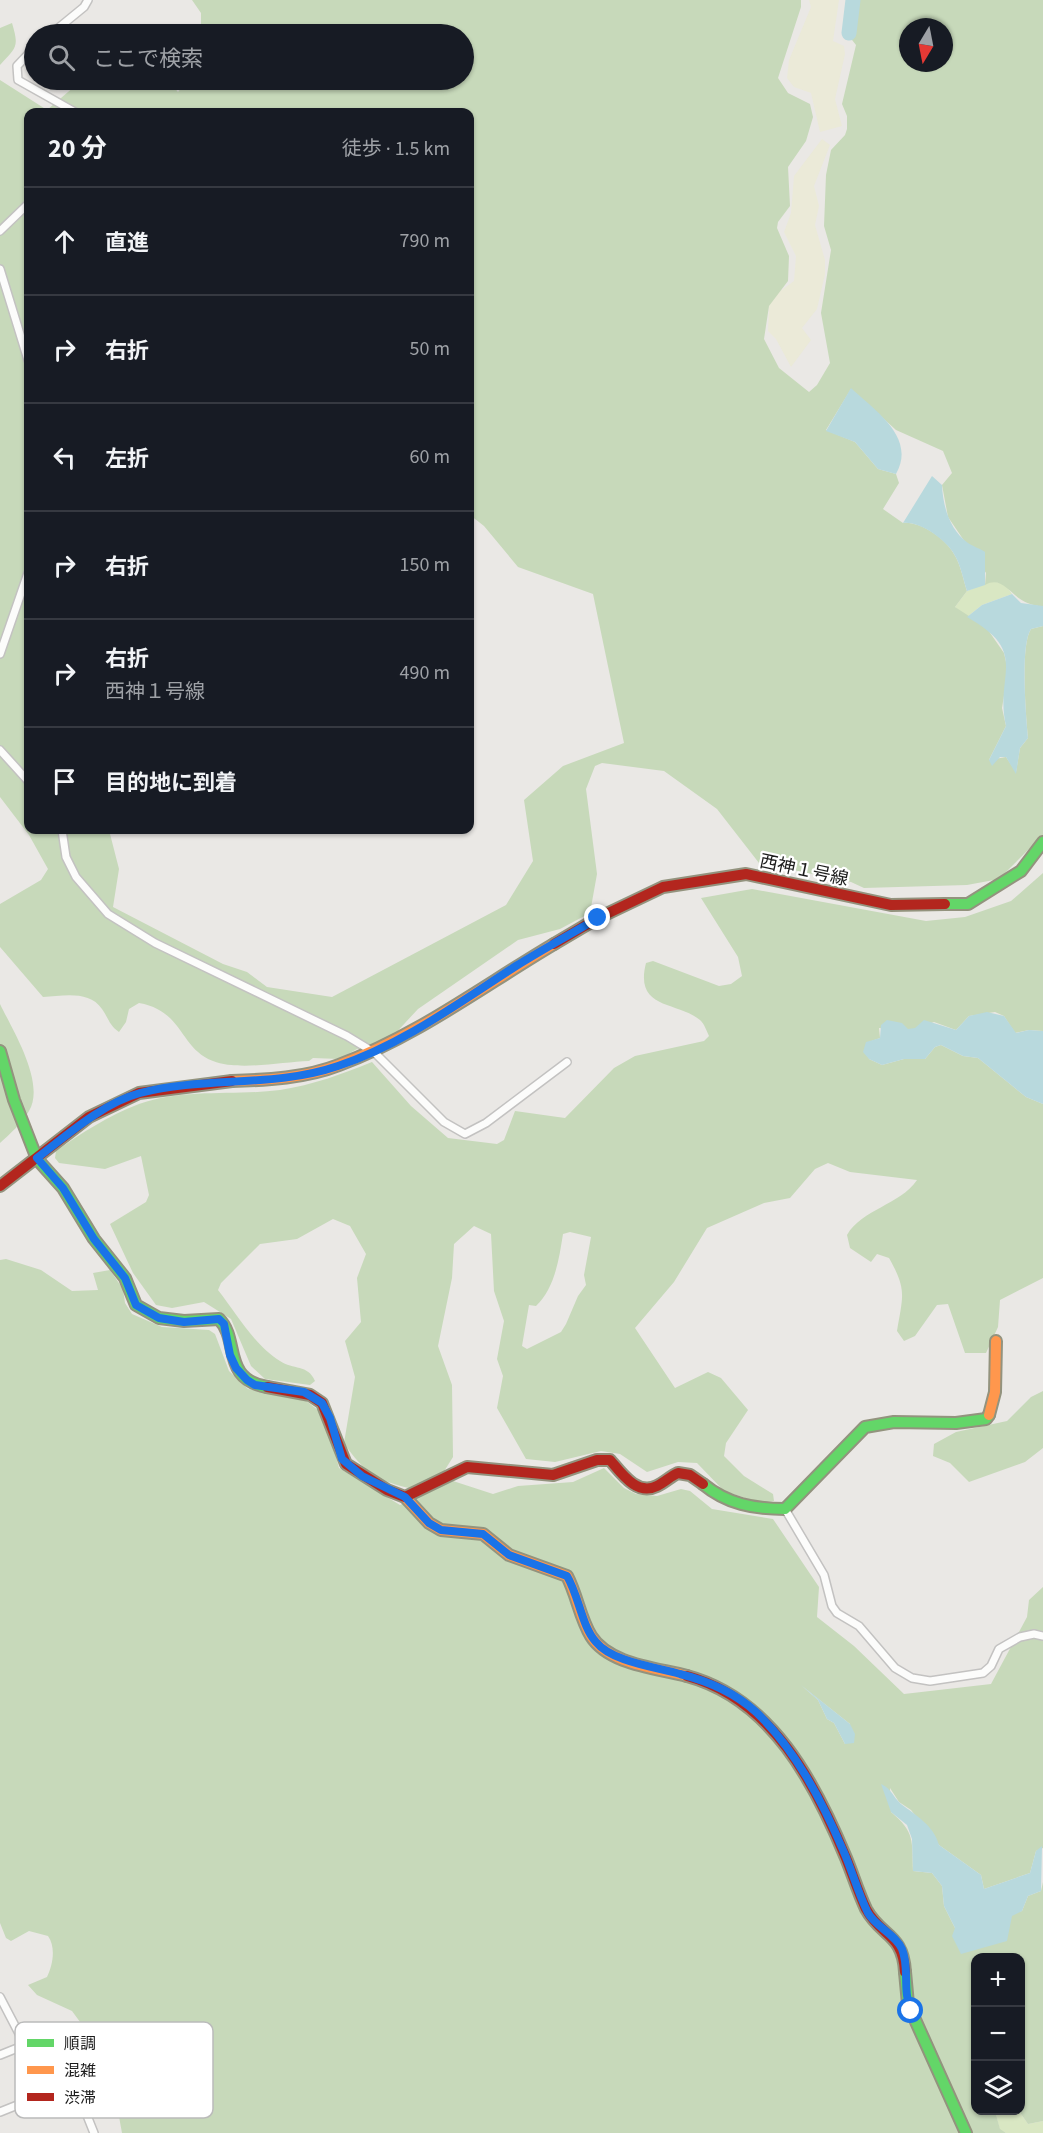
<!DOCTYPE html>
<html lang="ja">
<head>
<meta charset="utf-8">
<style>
	body { margin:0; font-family:"Source Sans 3","Noto Sans JP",sans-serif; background:#20242c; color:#f1f3f6 }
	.controls { position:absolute; right:18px; bottom:18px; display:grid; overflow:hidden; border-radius:12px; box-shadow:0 2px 4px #0004 }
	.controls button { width:54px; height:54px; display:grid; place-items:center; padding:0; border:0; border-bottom:2px solid #363941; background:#171b24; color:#f1f3f6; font:30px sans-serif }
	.compass { position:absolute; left:899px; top:18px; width:54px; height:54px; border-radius:50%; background:#171b24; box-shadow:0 2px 4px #0004; rotate:190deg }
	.stop { position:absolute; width:18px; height:18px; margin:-14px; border:4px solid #1a73e8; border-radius:50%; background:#fff }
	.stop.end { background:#1a73e8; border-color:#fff; box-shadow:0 2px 6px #0008 }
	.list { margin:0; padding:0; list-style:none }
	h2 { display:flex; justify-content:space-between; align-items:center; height:78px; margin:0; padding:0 24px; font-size:26px }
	h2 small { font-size:20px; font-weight:400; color:#9ea1a6 }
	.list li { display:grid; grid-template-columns:39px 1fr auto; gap:18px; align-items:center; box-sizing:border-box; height:108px; padding:0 24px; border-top:2px solid #363941 }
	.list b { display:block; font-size:22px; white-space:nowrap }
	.list p { margin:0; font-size:20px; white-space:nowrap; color:#9ea1a6 }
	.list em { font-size:20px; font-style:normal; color:#9ea1a6 }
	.icon { flex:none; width:33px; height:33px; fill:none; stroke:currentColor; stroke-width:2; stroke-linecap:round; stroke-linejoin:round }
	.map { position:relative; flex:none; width:1043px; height:2133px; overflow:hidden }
	.search { position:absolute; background:#171b24; box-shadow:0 2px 4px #0004; left:24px; top:24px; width:450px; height:66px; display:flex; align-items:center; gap:15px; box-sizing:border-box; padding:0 21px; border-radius:33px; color:#9ea1a6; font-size:22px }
	.panel { position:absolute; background:#171b24; box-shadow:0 2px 4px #0004; left:24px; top:108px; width:450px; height:726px; border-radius:12px }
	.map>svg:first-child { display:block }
	.farmland { fill:#ebead8 }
	.grass { fill:#d9e7c3 }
	.forest { fill:#c7d9ba; fill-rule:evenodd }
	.water { fill:#b8d9dd }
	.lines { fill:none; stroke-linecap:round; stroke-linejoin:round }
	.river { stroke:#b8d9dd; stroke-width:15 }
	.street-casing { stroke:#c3c2c1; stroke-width:10 }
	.fast-casing { stroke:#93937e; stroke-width:14 }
	.slow-casing { stroke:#93937e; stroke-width:14 }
	.jam-casing { stroke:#93937e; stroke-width:14 }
	.street { stroke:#fcfcfb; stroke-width:7 }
	.fast { stroke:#63d668; stroke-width:10 }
	.slow { stroke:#ff974d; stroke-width:10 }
	.jam { stroke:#b3261e; stroke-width:10 }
	.route { stroke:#1a73e8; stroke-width:8 }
	.labels { text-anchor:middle; stroke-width:4.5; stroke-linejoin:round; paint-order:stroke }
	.street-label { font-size:18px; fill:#1c1c1c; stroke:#fff }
	.key { fill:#fff; stroke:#bbb; stroke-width:1.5 }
	.key-label { font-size:16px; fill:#1c1c1c }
</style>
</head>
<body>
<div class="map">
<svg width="1043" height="2133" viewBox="0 0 1043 2133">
	<rect width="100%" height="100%" fill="#eae8e5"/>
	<path class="farmland" d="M809,0H839L833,41L844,46L845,54L835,99L842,126L820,132L811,93L794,87L787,78L789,60L811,7Z
		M822,139L830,145L814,186L819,206L815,225L825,260V274L817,309L802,328L811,340L791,367L776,339L768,331L769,306L775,295L794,281L796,256L784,232L791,213L794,176Z"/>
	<path class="grass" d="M992,581L1005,584L1012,594L982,605L967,617L955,607L967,591Z
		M995,2111H1019L1028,2124L1043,2121V2133H1006L1000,2130Z"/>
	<path class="forest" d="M192,0H801V7L778,78L788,93L810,104L813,117L806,141L788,167L790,206L778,222L777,228L789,256L788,281L769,306L764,339L779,368L809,392L817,385L830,363L821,313L831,250L824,226L826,175L831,150L845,135L847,129V116L842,104L856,45L845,31L849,0H1043V606C1011,606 1007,573 985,585L986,573L948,517L942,485L952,473L943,451L896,430L851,389L826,430L855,442L878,469L896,474L899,483L883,509L903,523C920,521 946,539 954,554C961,565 963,579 967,591L955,607L986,627L1004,653L1008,671L1002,708L1006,726L989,760L1006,757L1016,772L1020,748L1028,738C1026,716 1020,645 1031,629L1043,626V835L1005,873L994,880L967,885L864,888L851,882L759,863L717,809L664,771L602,763L595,766L586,789L597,874L590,913L560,929L518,940L418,1009L392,1037L357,1049L339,1059L313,1058L309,1061C281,1062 238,1071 213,1061C179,1048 184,1011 139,1003L129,1009L126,1022L119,1032C109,1025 109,1019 102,1009C89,990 63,996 43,997L0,947V904L41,880L48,869L29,835L0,797V80L47,110L82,80H168L178,92L187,80H464V34H201V13ZM908,27H944V63H908ZM28,112H470V515L484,526L518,567L593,594L624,743L563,766L524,800L533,861L506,905L332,997L267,987L247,972L223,964L113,907L119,869L109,830H28V319L25,318V289L28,288Z
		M12,23C19,47 17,47 0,65V28Z
		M1043,873V1031L1029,1030L1015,1033L1004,1016L995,1012L969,1016L956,1030L934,1022L912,1030L879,1028L880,1038L866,1043L869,1059L882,1065L904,1059H925L935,1047L941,1045L963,1056L978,1058L1026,1097L1043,1104V1278L1000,1300L998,1327L986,1353H965L948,1304L937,1305L915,1336L904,1341L897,1331C903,1295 907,1290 889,1258L877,1254L871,1262L850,1248L847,1235C862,1209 900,1205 917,1180L850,1172L828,1163L815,1169L790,1198L764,1203L707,1228L674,1282L635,1328L675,1388L708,1372L721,1378L748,1410L726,1443L724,1456L744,1476L773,1494L774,1501L761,1503L724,1491L697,1463L678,1462L647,1472L620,1454L601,1451L555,1462L526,1459L497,1408L503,1376L497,1359L504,1321L494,1291L491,1234L474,1226L454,1244L452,1278L438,1346L452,1385L453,1457L443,1473L414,1489C379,1482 364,1473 344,1443L355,1377L345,1341L361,1322L357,1278L366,1254L350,1226L333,1219L297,1239L260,1244L221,1283L218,1290C236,1313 255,1346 280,1361C293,1370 308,1364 315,1381L310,1385L265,1379L251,1366L231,1319L204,1302L172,1308L156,1305L133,1273L110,1224L146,1202L149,1195L141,1156L105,1169L59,1163L55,1158L56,1151C82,1133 109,1115 139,1104C185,1088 234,1096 280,1090C313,1085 342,1074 372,1062L411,1106L448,1138L497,1144L504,1140L515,1111L565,1118L614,1068L635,1056L704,1041L709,1036C707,1032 704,1023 700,1020C677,1001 634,1010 646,963L653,961L719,986L731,984L742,976L738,957L701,898L752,889L926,921L965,917L1011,901ZM570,1232L591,1237L584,1275L586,1285L578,1296L566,1324L561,1332L527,1349L522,1346L529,1305L536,1306C555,1288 559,1259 563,1234Z
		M0,1004C12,1029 46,1083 29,1111C22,1123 10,1134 0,1143Z
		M6,1259L41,1270L72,1291L98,1290L93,1273L110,1270L123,1289L125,1303L132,1314L162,1327L209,1330L215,1334L229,1371L248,1389L305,1400L319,1411L330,1434L339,1468L400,1505L453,1481L493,1494L518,1486L573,1482L604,1468L624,1488L636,1494L657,1496L681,1489L690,1491L712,1509L773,1519L819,1587L817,1617L854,1646L904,1694L991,1684L1027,1617L1029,1600L1043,1587V1848L1036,1851L1030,1873L984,1889L981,1875L939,1845L911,1810L899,1802L890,1788L891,1812C915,1832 912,1841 913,1871L932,1873L942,1886L944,1906L955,1928L1022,1911L1028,1896L1041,1891L1043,1882V2121L1028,2124L1019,2111L1020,1958H976V2110L995,2111L1000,2129L1006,2133H122L118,2111L137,2095C129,2076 111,2081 97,2069C89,2063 84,2054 80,2045L83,2026L72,2011L37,1995L28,1985L47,1977C53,1965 56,1947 48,1936L29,1931L11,1941L6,1938L0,1923V1260ZM802,1686L850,1724L845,1744L834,1723L827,1719L818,1700Z
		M1043,1391V1448L1025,1462L969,1482L950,1463L933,1456L934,1444L956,1432L1007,1421L1031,1397Z"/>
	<path class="water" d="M851,388C874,410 917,437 896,474L878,469L855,442L826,431Z
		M932,476L942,485C943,506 949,529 968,543C972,546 979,548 985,552V585L967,591C963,579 961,565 954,554C946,540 920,521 903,523Z
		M1012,594L1021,603L1043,606V626L1031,629C1020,645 1026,716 1028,738L1020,748L1016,774L1006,757H1000L992,766L989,760L1006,726C994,674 1031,653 967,617L982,605Z
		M987,1012L1004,1016L1016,1033L1029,1030L1043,1031V1104L1026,1097L978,1058L963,1056L941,1045L935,1047L925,1059H904L882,1065L869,1059L863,1052L866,1042L880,1038L881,1025L887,1020L902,1023L908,1029L915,1028L924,1020L956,1030L969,1016Z
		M801,1685L850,1724L855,1734L854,1743L845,1744L834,1723L827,1719L818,1700Z
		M881,1784C892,1789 893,1797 901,1804C917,1816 934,1826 939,1845L981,1875L984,1889L1030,1873L1036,1851L1042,1846L1041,1891L1028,1896L1022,1911L1012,1916L1007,1941L961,1954L952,1936L955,1928L944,1906L942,1886L932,1873L913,1871L912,1839L907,1825L891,1812Z"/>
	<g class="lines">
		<path class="river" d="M849,33L853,0"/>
		<g class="street-casing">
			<path id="street" d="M51,34L84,7L88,0
				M34,48L17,66L18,80L75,112
				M0,231L28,204
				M0,269L28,360
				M0,654L28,573
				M0,750L28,781
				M62,830L66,857L76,877L108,914L155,943L347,1036L375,1053L444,1122L465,1134L486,1123L567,1062
				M785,1509L824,1575L832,1606L837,1613L859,1626L895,1668L912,1678L930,1681L983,1673L991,1666L999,1649L1020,1637L1034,1634L1043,1636
				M0,1997L25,2045L70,2084L80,2098L94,2133
				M0,2055L25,2045
				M0,2112L70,2084"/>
		</g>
		<g class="fast-casing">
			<path id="fast" d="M945,904H968L1021,871L1043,842
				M0,1051L14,1100L37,1159L63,1188L94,1239L125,1278L136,1305L159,1318L184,1321L219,1319C240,1340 221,1379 267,1387
				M703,1484C727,1504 754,1509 785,1509L865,1427L894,1422L956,1423L986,1419L989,1415
				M905,1972L908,2004L966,2133"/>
		</g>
		<g class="slow-casing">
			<path id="slow" d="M232,1081C267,1080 306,1078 339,1065C417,1036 483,986 554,944
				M989,1415L995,1392L996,1341
				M405,1497L429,1523L441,1530L483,1534L509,1555L567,1576C577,1595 580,1618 591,1636C609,1665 658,1668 687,1676"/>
		</g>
		<g class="jam-casing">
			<path id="jam" d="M554,944L598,918L663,887L746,874L891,905L945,904
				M0,1186L89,1117L139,1093L232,1081
				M267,1387L310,1395L322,1403L346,1464L387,1490L405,1497L467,1467L553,1475L597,1460H610C622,1474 637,1496 657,1486C665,1482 671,1476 678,1473L690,1475L703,1484
				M687,1676C772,1699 815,1783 846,1858C853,1875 858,1892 866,1909C881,1937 903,1933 905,1972"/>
		</g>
		<use href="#street" class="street"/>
		<use href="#fast" class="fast"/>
		<use href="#slow" class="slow"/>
		<use href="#jam" class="jam"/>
	</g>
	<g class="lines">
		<path class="route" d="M598,918C571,934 543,949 516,966C460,1002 402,1045 338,1066C274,1088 205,1076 140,1093C103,1103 67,1135 37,1158L63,1188L94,1239L125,1278L136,1305L159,1318L184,1322L219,1319L224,1324L230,1355L236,1368L247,1380L255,1385L304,1392L322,1403L330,1418L342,1459L362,1476L405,1497L429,1523L441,1530L483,1534L509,1555L567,1576C579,1596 582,1627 596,1642C612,1662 656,1667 680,1674C708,1681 734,1692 756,1712C795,1749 822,1801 843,1850C852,1870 858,1893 868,1913C876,1927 896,1935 902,1949C910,1968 902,1990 911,2011"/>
	</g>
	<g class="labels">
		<g class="street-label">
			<text transform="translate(804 870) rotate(12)" y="6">西神１号線</text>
		</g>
	</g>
	<rect x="15" y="2022" width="198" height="96" rx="9" class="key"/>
	<rect x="27" y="2039" width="27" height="8" fill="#63d668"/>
	<rect x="27" y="2066" width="27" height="8" fill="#ff974d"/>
	<rect x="27" y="2093" width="27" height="8" fill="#b3261e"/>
	<g class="key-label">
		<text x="64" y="2049">順調</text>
		<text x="64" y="2076">混雑</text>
		<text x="64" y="2103">渋滞</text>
	</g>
</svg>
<div class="controls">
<button>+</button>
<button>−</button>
<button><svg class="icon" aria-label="layers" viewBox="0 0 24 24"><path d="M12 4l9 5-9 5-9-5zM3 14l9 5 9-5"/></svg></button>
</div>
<svg class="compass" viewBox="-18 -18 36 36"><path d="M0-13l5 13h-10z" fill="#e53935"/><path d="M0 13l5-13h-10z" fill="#9ea1a6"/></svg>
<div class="stop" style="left:911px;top:2011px"></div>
<div class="stop end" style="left:598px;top:918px"></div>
<div class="search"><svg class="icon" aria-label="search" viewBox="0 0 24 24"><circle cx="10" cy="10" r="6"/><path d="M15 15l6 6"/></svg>ここで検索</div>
<section class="panel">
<h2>20 分<small>徒歩 · 1.5 km</small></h2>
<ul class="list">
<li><svg class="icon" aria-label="ahead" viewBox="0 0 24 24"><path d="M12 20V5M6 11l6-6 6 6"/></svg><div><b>直進</b></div><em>790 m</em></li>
<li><svg class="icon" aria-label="right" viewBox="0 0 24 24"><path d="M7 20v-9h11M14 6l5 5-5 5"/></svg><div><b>右折</b></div><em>50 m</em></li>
<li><svg class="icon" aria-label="left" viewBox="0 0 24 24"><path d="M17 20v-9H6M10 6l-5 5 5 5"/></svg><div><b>左折</b></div><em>60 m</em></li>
<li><svg class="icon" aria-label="right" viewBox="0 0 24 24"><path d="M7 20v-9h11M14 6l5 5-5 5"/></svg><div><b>右折</b></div><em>150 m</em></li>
<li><svg class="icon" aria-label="right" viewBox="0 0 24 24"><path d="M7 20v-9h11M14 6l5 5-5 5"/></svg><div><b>右折</b><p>西神１号線</p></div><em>490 m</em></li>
<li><svg class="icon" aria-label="arrive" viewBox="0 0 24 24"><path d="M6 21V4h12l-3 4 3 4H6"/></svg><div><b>目的地に到着</b></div></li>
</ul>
</section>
</div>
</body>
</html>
